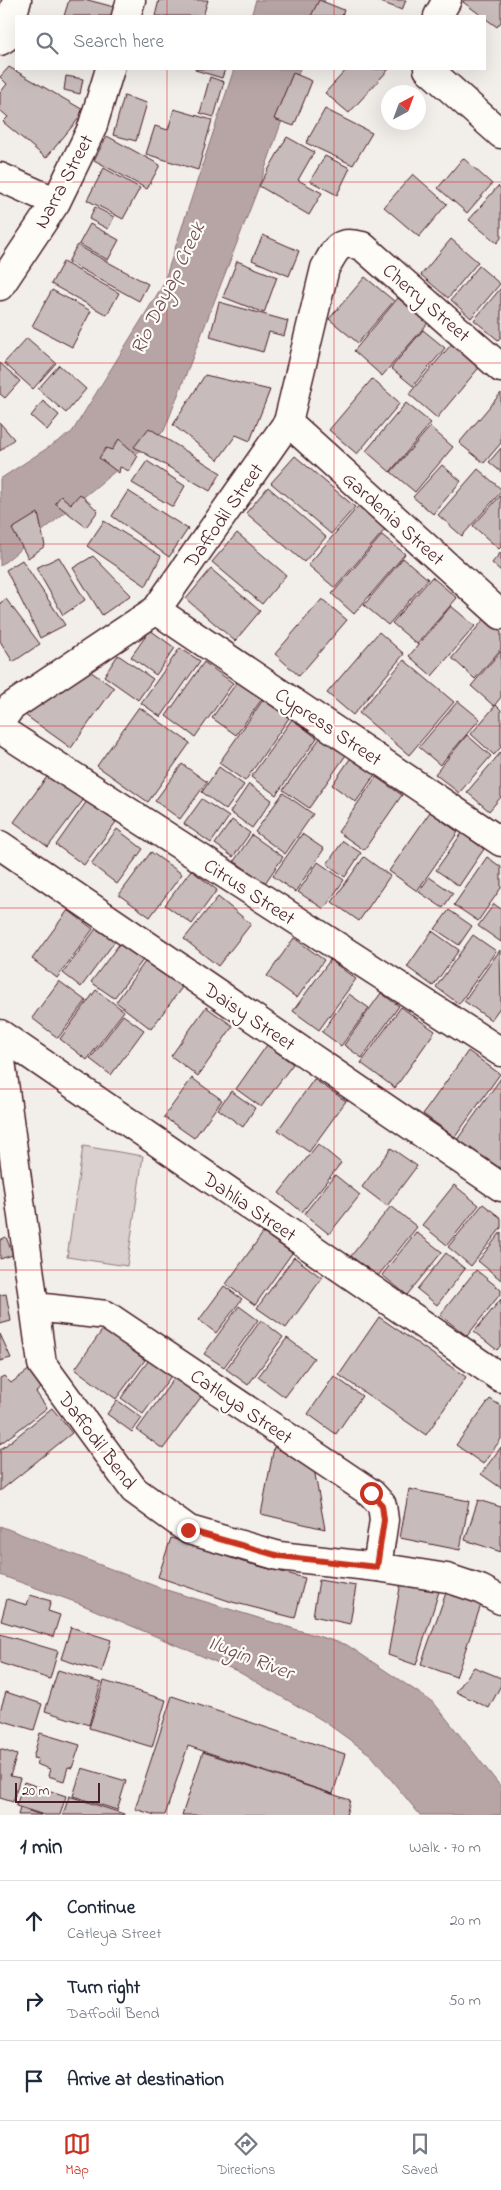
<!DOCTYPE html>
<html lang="en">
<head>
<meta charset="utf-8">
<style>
	body { margin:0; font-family:"Indie Flower",sans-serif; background:#f2f2f3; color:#1f2937 }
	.compass { position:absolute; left:381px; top:85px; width:45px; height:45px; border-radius:50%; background:#fff; box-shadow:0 5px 20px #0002; rotate:41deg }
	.scale { position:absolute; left:15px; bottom:12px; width:85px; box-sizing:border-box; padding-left:5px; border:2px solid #4a1f2b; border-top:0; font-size:14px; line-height:18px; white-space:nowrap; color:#4a1f2b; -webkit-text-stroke:4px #fdfcf7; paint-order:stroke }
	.stop { position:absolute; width:15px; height:15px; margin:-11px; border:4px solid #c8321e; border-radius:50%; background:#fff }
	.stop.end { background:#c8321e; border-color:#fff; box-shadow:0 1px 5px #0008 }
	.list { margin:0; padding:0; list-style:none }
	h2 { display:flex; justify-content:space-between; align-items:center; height:65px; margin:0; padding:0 20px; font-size:21px }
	h2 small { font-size:16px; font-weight:400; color:#747a83 }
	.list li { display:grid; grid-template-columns:32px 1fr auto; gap:15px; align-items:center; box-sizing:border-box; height:80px; padding:0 20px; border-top:1px solid #e0e1e3 }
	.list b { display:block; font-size:19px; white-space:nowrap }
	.list p { margin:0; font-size:16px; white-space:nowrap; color:#747a83 }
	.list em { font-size:16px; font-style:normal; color:#747a83 }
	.icon { flex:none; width:28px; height:28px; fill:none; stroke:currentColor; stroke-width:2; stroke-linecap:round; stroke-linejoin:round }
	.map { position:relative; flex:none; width:501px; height:1815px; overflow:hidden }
	.search { position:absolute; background:#fff; box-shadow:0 5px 20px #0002; left:15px; right:15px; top:15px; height:55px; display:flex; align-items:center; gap:12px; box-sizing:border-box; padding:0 18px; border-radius:0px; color:#747a83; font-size:19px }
	.sheet { height:305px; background:#fff }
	nav { display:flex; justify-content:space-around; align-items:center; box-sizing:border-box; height:70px; border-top:1px solid #e0e1e3; background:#fff; font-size:14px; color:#747a83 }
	nav a { display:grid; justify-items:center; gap:2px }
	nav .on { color:#c8321e }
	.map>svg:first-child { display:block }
	.pitch { fill:#d9d0cf; stroke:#92787d }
	.water { fill:#b7a5a6; stroke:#8b6f75 }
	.building { fill:#c8bbbb; stroke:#4a1f2b }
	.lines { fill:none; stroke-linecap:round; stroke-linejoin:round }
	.minor-casing { stroke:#4a1f2b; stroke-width:31 }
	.secondary-casing { stroke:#4a1f2b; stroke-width:31 }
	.minor { stroke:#fdfcf7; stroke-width:28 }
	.secondary { stroke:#fdfcf7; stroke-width:28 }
	.route { stroke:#c8321e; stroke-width:6 }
	.grid { fill:none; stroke:#d62828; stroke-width:1; stroke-opacity:0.55 }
	.labels { text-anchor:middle; stroke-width:4.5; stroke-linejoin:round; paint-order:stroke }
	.street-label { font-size:20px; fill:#4a1f2b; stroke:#fdfcf7 }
	.water-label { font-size:21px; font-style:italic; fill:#704e56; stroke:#fdfcf7 }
</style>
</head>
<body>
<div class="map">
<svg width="501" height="1815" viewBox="0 0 501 1815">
	<rect width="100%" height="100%" fill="#f2efeb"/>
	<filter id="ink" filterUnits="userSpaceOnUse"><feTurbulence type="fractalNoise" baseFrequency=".02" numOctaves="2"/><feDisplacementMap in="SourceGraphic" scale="10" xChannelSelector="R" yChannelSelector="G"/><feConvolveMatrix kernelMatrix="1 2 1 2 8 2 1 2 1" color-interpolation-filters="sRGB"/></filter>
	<g filter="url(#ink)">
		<path class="pitch" d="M83,1146L143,1156L127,1266L67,1257Z"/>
		<path class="water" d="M256,0H325L319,16H251Z
			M234,69H300L259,186L164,431L0,566V479L72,432L163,285Z
			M0,1526L160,1588L347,1645L434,1703L501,1787V1815H420L371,1755L322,1720L237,1671L78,1603L0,1575Z"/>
		<path class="building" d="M69,0H88L114,7L111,16H64Z
			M159,0H208L203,16H155Z
			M319,0L344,10L342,16H311Z
			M375,0H406L402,10Z
			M464,0H501V22L497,27L463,2Z
			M9,67L85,111L46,158L3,122L8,117L0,110V93L7,84L0,77Z
			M195,69H225L222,78L195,70Z
			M347,69H389L349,113L325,93Z
			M293,73L312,81L294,126L274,119Z
			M66,76L83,79L80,94L64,90Z
			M210,77L224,82L214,117L200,113Z
			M124,96L147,103L136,141L113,135Z
			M174,109L212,120L198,170L146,154L155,126L168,130Z
			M325,109L372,133L353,165L306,143Z
			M107,136L160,165L147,189L94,160Z
			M287,137L314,152L298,180L322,193L309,215L259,186Z
			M325,156L350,168L337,195L310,181Z
			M463,158L492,184L467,213L438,188Z
			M104,168L140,188L123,219L87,200Z
			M413,174L447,204L419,237L384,207Z
			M498,186L501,189V238L497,243L469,220Z
			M95,207L114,217L108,229L89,219Z
			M90,224L119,240L108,260L79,244Z
			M263,235L299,251L289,276L252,260Z
			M451,239L478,262L448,298L421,275Z
			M77,245L148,284L139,301L68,262Z
			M237,261L277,277L264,313L223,297Z
			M63,262L119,293L107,315L51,284Z
			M479,266L500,284L471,318L451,300Z
			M365,277L394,301L358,343L329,319Z
			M501,288V337L498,340L474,320Z
			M52,290L91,311L72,347L32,326Z
			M398,298L428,323L382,376L354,351Z
			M219,302L288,321L284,336L269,332L263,352L210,337Z
			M423,330L445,348L413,386L391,368Z
			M27,338L56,363L33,389L4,363Z
			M455,340L482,364L437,418L409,394Z
			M0,363L20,381L5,398L0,394Z
			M59,365L86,389L66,413L38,389Z
			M205,375L270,390L250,441L236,435L218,460L173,425Z
			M372,379L400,403L357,454L329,430Z
			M501,393V443L484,463L459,443Z
			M43,401L59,415L47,430L31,416Z
			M406,403L431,423L390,472L366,451Z
			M0,423L14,439L0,451Z
			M430,427L453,447L415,492L391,472Z
			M149,428L221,473L210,491L134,447Z
			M119,439L138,456L129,471L120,467L119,473L99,458L106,448L112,450Z
			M501,448V472L489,462Z
			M295,456L355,507L331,534L271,483Z
			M147,461L185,486L173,507L132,483Z
			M442,465L461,481L433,514L413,497Z
			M478,469L501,489V492L462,536L438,515Z
			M268,487L326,537L304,562L246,513Z
			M128,491L188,529L169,557L112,516Z
			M80,494L98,511L86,527L55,503L61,496L71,504Z
			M501,495V547L499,549L473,526Z
			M361,503L388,526L335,588L308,565Z
			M38,513L45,546L28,558L12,529Z
			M104,521L161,556L146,586L87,546Z
			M237,533L286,575L262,604L212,562Z
			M382,535L405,554L354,614L332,594Z
			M501,552V571L492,563Z
			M93,556L131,595L102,615L73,568Z
			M59,557L85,600L63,615L36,568Z
			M403,558L428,579L388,625L364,605Z
			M22,560L65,625L40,638L6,570Z
			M211,569L260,611L235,641L186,599Z
			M432,577L457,598L417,644L392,623Z
			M6,599L40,644L13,662L0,641V603Z
			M322,599L347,620L299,676L275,654Z
			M451,606L475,626L432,676L409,656Z
			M485,618L501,632V649L475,679L452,658Z
			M150,630L175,648L156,675L131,657Z
			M379,632L404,654L353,715L327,693Z
			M180,648L200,661L161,717L141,703Z
			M501,651V697L494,706L471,686Z
			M118,655L153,679L138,700L104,676Z
			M404,660L454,702L409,755L359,713Z
			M204,662L233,683L195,737L166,716Z
			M87,669L114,688L71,748L25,715L39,697Z
			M237,682L262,699L236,735L212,718Z
			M263,700L289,718L245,781L219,763Z
			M458,701L480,719L440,765L419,747Z
			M496,705L501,710V747L494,755L471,734Z
			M139,707L190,743L148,802L97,766Z
			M292,719L317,738L276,795L251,777Z
			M467,735L491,756L459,793L435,774Z
			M320,738L346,755L309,808L283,790Z
			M501,752V797L489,811L467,792Z
			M352,756L376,773L356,802L332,785Z
			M182,764L207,782L180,819L155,801Z
			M219,767L244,785L226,810L202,792Z
			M49,774L84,799L48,847L14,822Z
			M376,777L402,795L364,850L338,832Z
			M249,784L272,800L252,828L230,812Z
			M283,793L313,814L285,854L255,832Z
			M202,799L229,817L211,843L184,824Z
			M87,801L116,822L84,865L56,845Z
			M430,812L458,832L417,891L389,871Z
			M232,820L250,833L233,857L215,844Z
			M117,829L143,849L117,884L91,864Z
			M462,833L484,849L459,886L436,870Z
			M302,834L324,849L295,892L273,876Z
			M252,835L283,857L265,883L234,861Z
			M343,841L361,853L345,877L327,864Z
			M151,852L182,874L150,917L119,895Z
			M364,857L390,876L359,921L332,902Z
			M487,857L501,867V888L478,921L454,905Z
			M318,862L344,880L324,909L298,892Z
			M191,870L217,890L192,924L165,905Z
			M429,877L453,893L443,908L419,892Z
			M218,897L251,924L218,966L184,939Z
			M494,904L501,909V942L478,926Z
			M68,910L93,929L57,978L32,959Z
			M449,910L472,926L459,945L435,929Z
			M98,926L116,940L81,987L63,973Z
			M432,931L459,950L433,986L407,967Z
			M473,935L496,951L459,1004L436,987Z
			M294,938L324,960L297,998L267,976Z
			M120,943L143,960L114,998L91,982Z
			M500,950L501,1006L491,1020L464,1001Z
			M147,959L183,986L151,1029L116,1002Z
			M330,960L356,979L319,1030L293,1011Z
			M59,981L86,1001L58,1038L32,1018Z
			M96,990L124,1011L87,1060L60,1039Z
			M381,993L399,1006L362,1058L344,1045Z
			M349,994L369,1008L341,1046L322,1032Z
			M206,1007L233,1026L198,1076L171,1056Z
			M401,1007L435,1031L395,1088L361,1063Z
			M123,1015L144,1030L111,1075L90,1059Z
			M267,1045L293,1064L261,1107L236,1089Z
			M468,1051L500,1074L455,1137L423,1114Z
			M192,1078L222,1100L194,1138L164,1117Z
			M501,1078V1172L457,1140Z
			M314,1079L346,1101L309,1152L278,1130Z
			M231,1091L255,1108L243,1127L218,1109Z
			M318,1144L341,1163L302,1212L279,1193Z
			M391,1148L417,1166L387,1206L362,1187Z
			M335,1175L360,1195L329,1234L304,1214Z
			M454,1185L479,1205L447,1245L422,1225Z
			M483,1204L501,1218V1228L471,1266L448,1247Z
			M391,1206L417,1227L377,1277L351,1256Z
			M416,1232L442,1252L407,1295L382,1275Z
			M501,1232V1280L478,1261Z
			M263,1233L292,1253L255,1305L226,1284Z
			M6,1237L13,1255L0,1259V1240Z
			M446,1253L465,1269L437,1305L417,1289Z
			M294,1257L322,1278L286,1328L257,1308Z
			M476,1270L501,1290V1293L467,1336L440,1315Z
			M224,1286L242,1299L216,1333L199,1320Z
			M6,1294L11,1321L0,1324V1295Z
			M501,1299V1345L497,1350L474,1332Z
			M239,1306L258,1320L224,1367L204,1354Z
			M379,1317L466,1377L426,1435L339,1375Z
			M261,1320L283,1337L248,1385L226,1369Z
			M103,1329L145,1360L116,1399L75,1369Z
			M0,1334L11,1358L0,1361Z
			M287,1338L314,1358L285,1397L258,1377Z
			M149,1360L171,1376L143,1414L121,1398Z
			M30,1369L41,1388L36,1392L47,1408L0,1444V1378L4,1376L11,1383Z
			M334,1376L362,1396L336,1434L308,1414Z
			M175,1377L201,1397L163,1449L137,1430Z
			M490,1399L501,1406V1439L483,1464L456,1445Z
			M117,1400L142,1418L132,1432L107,1414Z
			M52,1408L72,1433L0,1491V1450Z
			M274,1447L314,1469L325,1529L261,1514Z
			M501,1447V1488L481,1474Z
			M409,1489L469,1501L460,1550L400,1538Z
			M478,1500L501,1507V1552L465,1540Z
			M171,1538L243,1562L305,1578L295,1618L232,1602L158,1577Z
			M319,1580L356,1586L350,1624L313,1616Z
			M401,1582L440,1588L416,1665L388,1655Z
			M447,1590L482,1602L456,1677L421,1664Z
			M30,1595L51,1601L48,1611L60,1615L53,1637L1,1621L7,1599L27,1605Z
			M71,1627L111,1640L102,1672L61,1659Z
			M0,1634L58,1651L50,1679L0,1663Z
			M474,1667L501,1678V1685L489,1708L456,1692Z
			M58,1670L101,1683L89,1725L45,1711Z
			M104,1681L166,1700L152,1747L89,1728Z
			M6,1692L42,1704L34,1730L0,1720V1711Z
			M172,1696L345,1754L333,1794L188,1746L165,1815H155L135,1809Z
			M40,1733L80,1745L72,1768L68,1767L64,1781L48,1776L50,1769L36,1764L38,1759L33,1758Z
			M0,1749L17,1755L10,1776L20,1778L13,1802L0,1798Z
			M203,1752L350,1800L346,1815H182Z
			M82,1768L126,1781L117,1810L73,1796Z
			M24,1782L66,1796L60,1815H44L16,1806Z
			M69,1796L124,1814V1815H63Z
			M20,1808L41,1815H18Z"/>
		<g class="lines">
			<g class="minor-casing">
				<path id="minor" d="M126,16L131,0
					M438,16L447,0
					M428,69L501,134
					M0,177L56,202
					M0,286L56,202L92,128L110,69
					M288,422L501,615
					M156,610L501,842
					M0,722L11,707L156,610L288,422L325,268C336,249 338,239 362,246L501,368
					M0,729L501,1052
					M0,845L501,1187
					M0,1034L501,1378
					M0,1053L42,1364L134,1490L189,1530L279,1556L377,1567L447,1578L480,1589L501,1600
					M36,1307L106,1315L371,1493L382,1505L384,1520L377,1567"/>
			</g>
			<g class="secondary-casing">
				<path id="secondary" d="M0,41L5,38L17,0"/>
			</g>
			<use href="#minor" class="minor"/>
			<use href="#secondary" class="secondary"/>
		</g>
	</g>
	<g class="lines" filter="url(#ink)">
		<path class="route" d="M188,1530L279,1556L377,1567L384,1520L382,1505L371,1493"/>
	</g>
	<path class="grid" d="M167,0V16M334,0V16M167,69V1815M334,69V1815M0,182H501M0,363H501M0,544H501M0,726H501M0,908H501M0,1089H501M0,1270H501M0,1452H501M0,1634H501"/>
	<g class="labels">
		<g class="street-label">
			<text transform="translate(63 181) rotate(-62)" y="7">Narra Street</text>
			<text transform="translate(427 302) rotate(41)" y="7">Cherry Street</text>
			<text transform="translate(223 515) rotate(-55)" y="7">Daffodil Street</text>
			<text transform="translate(394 518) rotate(42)" y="7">Gardenia Street</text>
			<text transform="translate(329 726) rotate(34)" y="7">Cypress Street</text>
			<text transform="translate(250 891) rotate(33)" y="7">Citrus Street</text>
			<text transform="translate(250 1016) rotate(34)" y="7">Daisy Street</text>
			<text transform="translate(250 1206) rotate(34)" y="7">Dahlia Street</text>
			<text transform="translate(242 1406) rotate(34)" y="7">Catleya Street</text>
			<text transform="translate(98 1440) rotate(53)" y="7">Daffodil Bend</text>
		</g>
		<g class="water-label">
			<text transform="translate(167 288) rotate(-64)" y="7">Rio Dayap Creek</text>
			<text transform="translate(251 1657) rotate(21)" y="7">Ilugin River</text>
		</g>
	</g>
</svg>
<svg class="compass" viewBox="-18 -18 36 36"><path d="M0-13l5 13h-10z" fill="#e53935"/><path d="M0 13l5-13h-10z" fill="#747a83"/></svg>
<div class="scale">20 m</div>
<div class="stop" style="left:371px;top:1493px"></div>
<div class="stop end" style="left:188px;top:1530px"></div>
<div class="search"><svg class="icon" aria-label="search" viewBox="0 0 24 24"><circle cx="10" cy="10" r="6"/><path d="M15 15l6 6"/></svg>Search here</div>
</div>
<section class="sheet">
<h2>1 min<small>Walk · 70 m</small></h2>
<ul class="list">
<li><svg class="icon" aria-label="ahead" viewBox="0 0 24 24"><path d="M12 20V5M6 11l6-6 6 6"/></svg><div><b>Continue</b><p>Catleya Street</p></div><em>20 m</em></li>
<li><svg class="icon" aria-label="right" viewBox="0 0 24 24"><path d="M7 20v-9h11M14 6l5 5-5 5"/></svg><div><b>Turn right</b><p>Daffodil Bend</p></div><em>50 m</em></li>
<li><svg class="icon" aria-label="arrive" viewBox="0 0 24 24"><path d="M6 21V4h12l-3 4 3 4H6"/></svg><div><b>Arrive at destination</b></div></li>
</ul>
</section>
<nav>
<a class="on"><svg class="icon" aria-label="map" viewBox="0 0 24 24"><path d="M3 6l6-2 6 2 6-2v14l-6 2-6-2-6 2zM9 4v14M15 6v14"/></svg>Map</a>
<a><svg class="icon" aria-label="directions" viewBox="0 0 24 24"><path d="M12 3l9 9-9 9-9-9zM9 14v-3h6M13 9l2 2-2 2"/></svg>Directions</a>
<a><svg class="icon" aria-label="saved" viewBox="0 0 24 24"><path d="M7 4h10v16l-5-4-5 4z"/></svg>Saved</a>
</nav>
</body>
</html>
